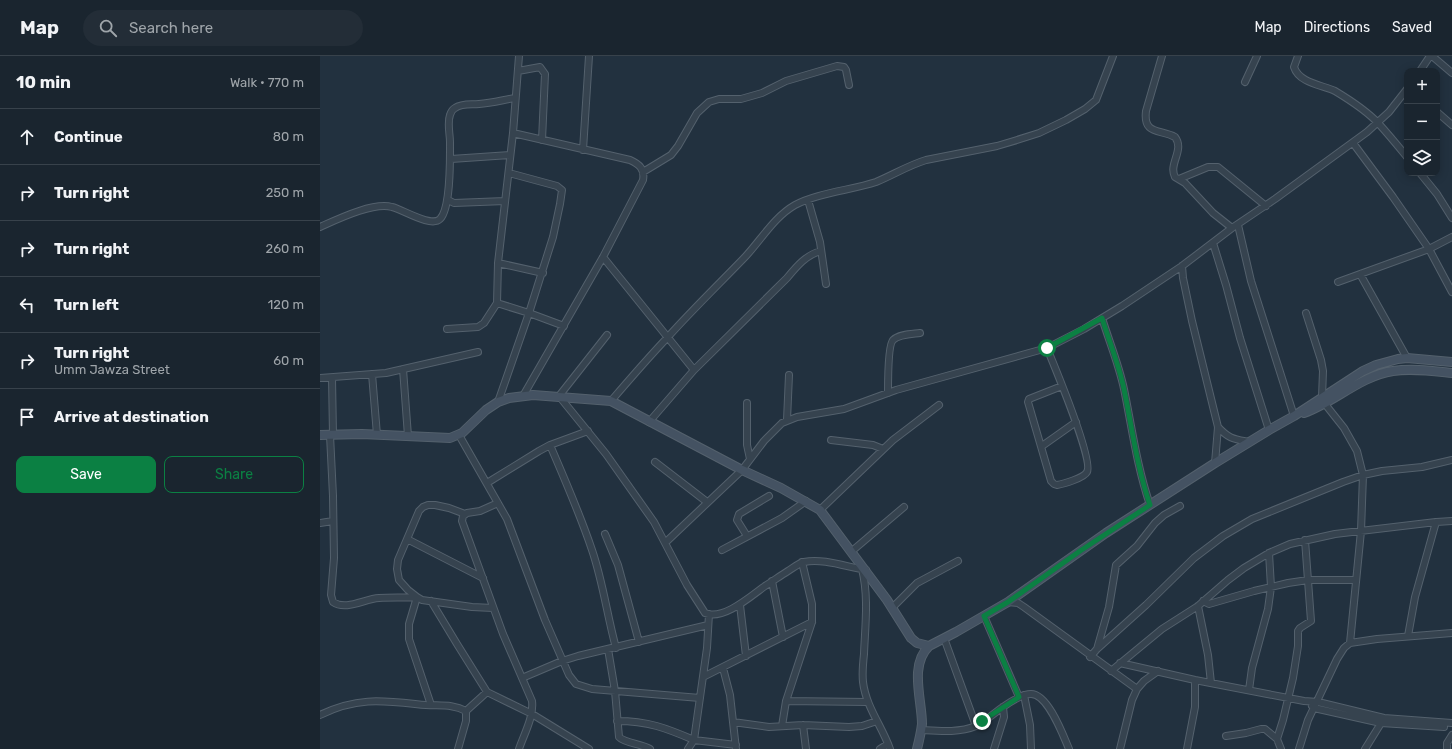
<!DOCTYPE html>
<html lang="en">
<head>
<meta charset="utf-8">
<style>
	body { margin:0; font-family:Rubik,sans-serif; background:#232d37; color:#f1f3f6 }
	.controls { position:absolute; right:12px; top:12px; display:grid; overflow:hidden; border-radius:8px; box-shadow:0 2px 10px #0003 }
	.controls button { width:36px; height:36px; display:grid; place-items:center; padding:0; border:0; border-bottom:1px solid #38424b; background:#1a252f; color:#f1f3f6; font:20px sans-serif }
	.stop { position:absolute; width:12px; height:12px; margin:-9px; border:3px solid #0b8043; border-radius:50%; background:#fff }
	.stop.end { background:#0b8043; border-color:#fff; box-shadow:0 1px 4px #0008 }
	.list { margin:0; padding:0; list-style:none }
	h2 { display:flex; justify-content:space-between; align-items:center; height:52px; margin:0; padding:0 16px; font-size:17px }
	h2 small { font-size:13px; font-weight:400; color:#9fa5aa }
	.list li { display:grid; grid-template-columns:26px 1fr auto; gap:12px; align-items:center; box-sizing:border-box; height:56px; padding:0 16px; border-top:1px solid #38424b }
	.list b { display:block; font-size:15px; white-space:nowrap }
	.list p { margin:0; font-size:13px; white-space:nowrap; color:#9fa5aa }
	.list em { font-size:13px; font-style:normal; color:#9fa5aa }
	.actions { display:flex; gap:8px; padding:12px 16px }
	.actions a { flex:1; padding:9px 0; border:1px solid #0b8043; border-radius:8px; text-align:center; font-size:14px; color:#0b8043 }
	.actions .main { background:#0b8043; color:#fff }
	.icon { flex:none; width:22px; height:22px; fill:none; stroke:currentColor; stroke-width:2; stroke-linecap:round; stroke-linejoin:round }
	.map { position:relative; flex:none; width:1132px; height:693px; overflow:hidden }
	header { display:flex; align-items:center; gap:24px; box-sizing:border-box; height:56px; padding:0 20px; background:#1a252f; border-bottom:1px solid #38424b }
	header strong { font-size:19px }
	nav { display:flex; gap:22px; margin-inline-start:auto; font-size:14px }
	.search { width:280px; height:36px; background:#232d37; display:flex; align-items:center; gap:10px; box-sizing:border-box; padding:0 14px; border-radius:22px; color:#9fa5aa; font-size:15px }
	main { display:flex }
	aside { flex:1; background:#1a252f }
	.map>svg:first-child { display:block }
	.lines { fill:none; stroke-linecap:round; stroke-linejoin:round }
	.street-casing { stroke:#54616d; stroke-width:8 }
	.secondary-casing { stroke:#54616d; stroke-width:10 }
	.street { stroke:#36434f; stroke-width:6 }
	.secondary { stroke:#445262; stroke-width:8 }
	.route { stroke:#0b8043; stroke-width:5 }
</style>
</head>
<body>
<header>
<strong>Map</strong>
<div class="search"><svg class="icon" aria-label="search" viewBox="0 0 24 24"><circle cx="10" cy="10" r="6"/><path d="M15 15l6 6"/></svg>Search here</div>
<nav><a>Map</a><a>Directions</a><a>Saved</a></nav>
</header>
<main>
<aside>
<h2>10 min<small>Walk · 770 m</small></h2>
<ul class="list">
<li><svg class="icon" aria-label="ahead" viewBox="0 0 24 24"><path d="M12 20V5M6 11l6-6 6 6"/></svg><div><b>Continue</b></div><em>80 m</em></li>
<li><svg class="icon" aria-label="right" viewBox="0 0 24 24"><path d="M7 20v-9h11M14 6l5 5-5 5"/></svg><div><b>Turn right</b></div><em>250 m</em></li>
<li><svg class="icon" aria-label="right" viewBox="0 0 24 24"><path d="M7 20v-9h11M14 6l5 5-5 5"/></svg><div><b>Turn right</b></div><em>260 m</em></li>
<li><svg class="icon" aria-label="left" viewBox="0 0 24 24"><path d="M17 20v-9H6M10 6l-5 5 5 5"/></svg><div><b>Turn left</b></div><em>120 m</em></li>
<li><svg class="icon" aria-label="right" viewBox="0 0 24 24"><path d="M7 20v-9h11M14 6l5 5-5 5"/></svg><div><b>Turn right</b><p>Umm Jawza Street</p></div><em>60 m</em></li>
<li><svg class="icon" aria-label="arrive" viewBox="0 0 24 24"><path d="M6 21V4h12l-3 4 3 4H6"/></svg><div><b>Arrive at destination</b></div></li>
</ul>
<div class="actions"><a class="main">Save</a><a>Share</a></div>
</aside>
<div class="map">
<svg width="1132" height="693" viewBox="0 0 1132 693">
	<rect width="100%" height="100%" fill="#22313f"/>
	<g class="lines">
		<g class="street-casing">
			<path id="street" d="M842,0L826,55C823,79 840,73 855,81C865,94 848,108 855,121L865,127L893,157L912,172
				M978,0L974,11C979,27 1002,29 1015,35C1030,44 1047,55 1059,68C1069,79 1078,90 1087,101
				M1112,0L1132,17
				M198,15L220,11L225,18L222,84
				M1100,15L1110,0
				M925,26L937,0
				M1117,56L1132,69
				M193,77L310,104C319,108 325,113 323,124L283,201L203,340
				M263,94L269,0
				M131,103L190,99
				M323,116L351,99L358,90L377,57L389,46L399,43H421L442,37L466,25L517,10L524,11L526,14L529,29
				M189,117L237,130L242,134L240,148L233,181L209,257L244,270
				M1100,117L1117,138L1132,162
				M859,123L888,111H898L946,150
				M128,144L134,147L185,145
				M488,144L500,186L506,228
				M918,169L931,225L974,360
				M0,171C18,163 53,146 72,151C82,153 111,172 120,163C131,152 130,102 130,86C130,78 127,67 130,59C131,56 133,53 135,52C142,47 152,49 159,48C171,47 183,44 195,42
				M1132,181L1109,193L1132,236
				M893,187L906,229L920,282L949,374
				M283,201L374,314
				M178,207L223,217
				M862,210L863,222L872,265L898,371L895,407
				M1040,218L1087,302
				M1018,226L1109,193L1073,141L1033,87
				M177,247L209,257L178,346
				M986,257L1001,304L1003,315L1002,341L1005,348L1024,372L1037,395L1043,419L1041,475L1030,587
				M782,262C789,285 799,309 804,333C812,372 817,411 830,449
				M127,273L158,271L164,267L177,247L178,207L193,77L199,0
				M287,279L239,340L286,398L334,466L367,529L385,557C403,565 431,540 445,530C453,525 460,520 468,515C473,512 479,507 484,506C503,502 527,511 546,514
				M727,292C734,309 774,405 767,416C764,422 743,428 737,429L734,428L731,425L708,346L709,343L742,330
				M83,313L88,380
				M52,318L57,379
				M0,322L66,317L158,296
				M12,322L13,379
				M568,337C568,328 568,289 573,284C579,278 593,278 600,277
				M291,345C309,324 328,302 347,282C372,254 399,228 425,201C441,184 454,161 475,149C497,137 532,134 556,126C573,119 589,109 606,104L677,90L697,84L719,77L746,64L765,53L776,44L793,0
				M427,347V389L430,403
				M467,364L469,319
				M329,366L374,314L467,222C477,210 486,199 501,195
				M898,371C909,383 914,383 929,386
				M10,379L13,440L14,502L11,539L13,546C26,555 44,543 59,542C71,541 84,542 97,541L102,544L152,551L173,552
				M139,379L187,463L225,564L249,619L256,628L272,633L380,642
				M511,384L553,389L563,393
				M230,389C245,424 260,458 272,494C283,526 287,559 296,592
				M722,390L756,366
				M335,406L387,446
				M167,427L219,395L230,389L268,375
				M178,447L160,455L147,457L143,460L142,465L183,578L212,645C214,661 204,678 199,693
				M500,454L573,384L619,349
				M0,467L13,465
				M285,478L298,509L319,586
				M427,480L417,464L419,458L449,440
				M87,483L163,522
				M346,486L422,414L444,385L462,367L477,361L524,353L576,334L727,292L764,273L802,250L862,210L912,172L955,143L1047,76L1069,56L1087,33
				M402,494L462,462L486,445
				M532,495L584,451
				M542,513C549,541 545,571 544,598C543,607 542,617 543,626C546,651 562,670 570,693
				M452,525L463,581
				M111,545L137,588L167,636L212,658L269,693
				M883,545L889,548L934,535L968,527L988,524H1036
				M688,546L698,547L704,551L817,633L812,644L800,693
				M420,549L426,600
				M878,550L888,599L891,627
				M572,552L597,527L638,505
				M389,558L387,592L374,684L416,689
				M664,560L699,641
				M1088,580L1095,541L1116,466
				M624,582L656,670
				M288,593L295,635L299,681C304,687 322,688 330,693
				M777,593L789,551L796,509L817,490L835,467L844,459L860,450
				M770,601L777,593L826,549L874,502L903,480L932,463L1023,426L1043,419L1062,415L1102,411L1132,404
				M800,607L875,624L984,645L998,646L1064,662L1132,667
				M403,612L410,639L416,693
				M791,615L842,573L878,550L908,524L924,512L949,497L970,488L1015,478L1116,466L1132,465
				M383,621L492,566
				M202,622L242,605L258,600L388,569
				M817,633L824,625L838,615
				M929,634L932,612L948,553L951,531L949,497
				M704,639L710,669L711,693
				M466,645L547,646
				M111,649L89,583V568L97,541L88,534L79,524L77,513L78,504L99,455L103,451L108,449H115L129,452L145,458
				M992,650L994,652L1061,667L1124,671
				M0,659C39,640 65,645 106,649C120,650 133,648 146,655L167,636
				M297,665C328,665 346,672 374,684L368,693
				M413,666L449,671L483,669L529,671L542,670L557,665
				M483,669L486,693
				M462,670L466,645L492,566V548L482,506
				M601,674C619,675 639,677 656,670C666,665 674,657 683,651C690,646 702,638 711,638C728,638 743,679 749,693
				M906,680L926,677L941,673H945L957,683L961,693
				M957,683L963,664L973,622L978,590V575L980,572L991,565L985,484
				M138,693L146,665V655
				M560,693L568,688
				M674,693L684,661L683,651
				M867,693L875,651V624
				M979,693L988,664L1017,603L1024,592L1030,587L1057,583L1132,577
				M1045,693L1063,664
				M1127,693V687L1132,679"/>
		</g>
		<g class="secondary-casing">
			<path id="secondary" d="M984,357C1015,346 1040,320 1073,315C1092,312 1113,315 1132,317
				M0,379L42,378L130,382L142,377L166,354L178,346L189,342L213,339L291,345L422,414L461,432L500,454L567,544L591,582L597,587L609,590L636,576L688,546L786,477L895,407L949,374L974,360L1043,315L1056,309L1078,303L1087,302L1132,306
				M597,693C599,685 601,677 602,668C602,644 589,609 609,590"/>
		</g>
		<use href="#street" class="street"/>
		<use href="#secondary" class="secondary"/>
	</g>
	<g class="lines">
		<path class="route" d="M662,665L699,641L664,560L688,546L760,495L830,449C817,411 812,372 804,333C799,309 789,285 782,262L727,292"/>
	</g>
</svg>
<div class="controls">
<button>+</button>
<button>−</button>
<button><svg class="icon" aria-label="layers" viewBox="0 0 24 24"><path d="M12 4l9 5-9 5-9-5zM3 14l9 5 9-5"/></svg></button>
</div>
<div class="stop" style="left:727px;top:292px"></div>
<div class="stop end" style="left:662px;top:665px"></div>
</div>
</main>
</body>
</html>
